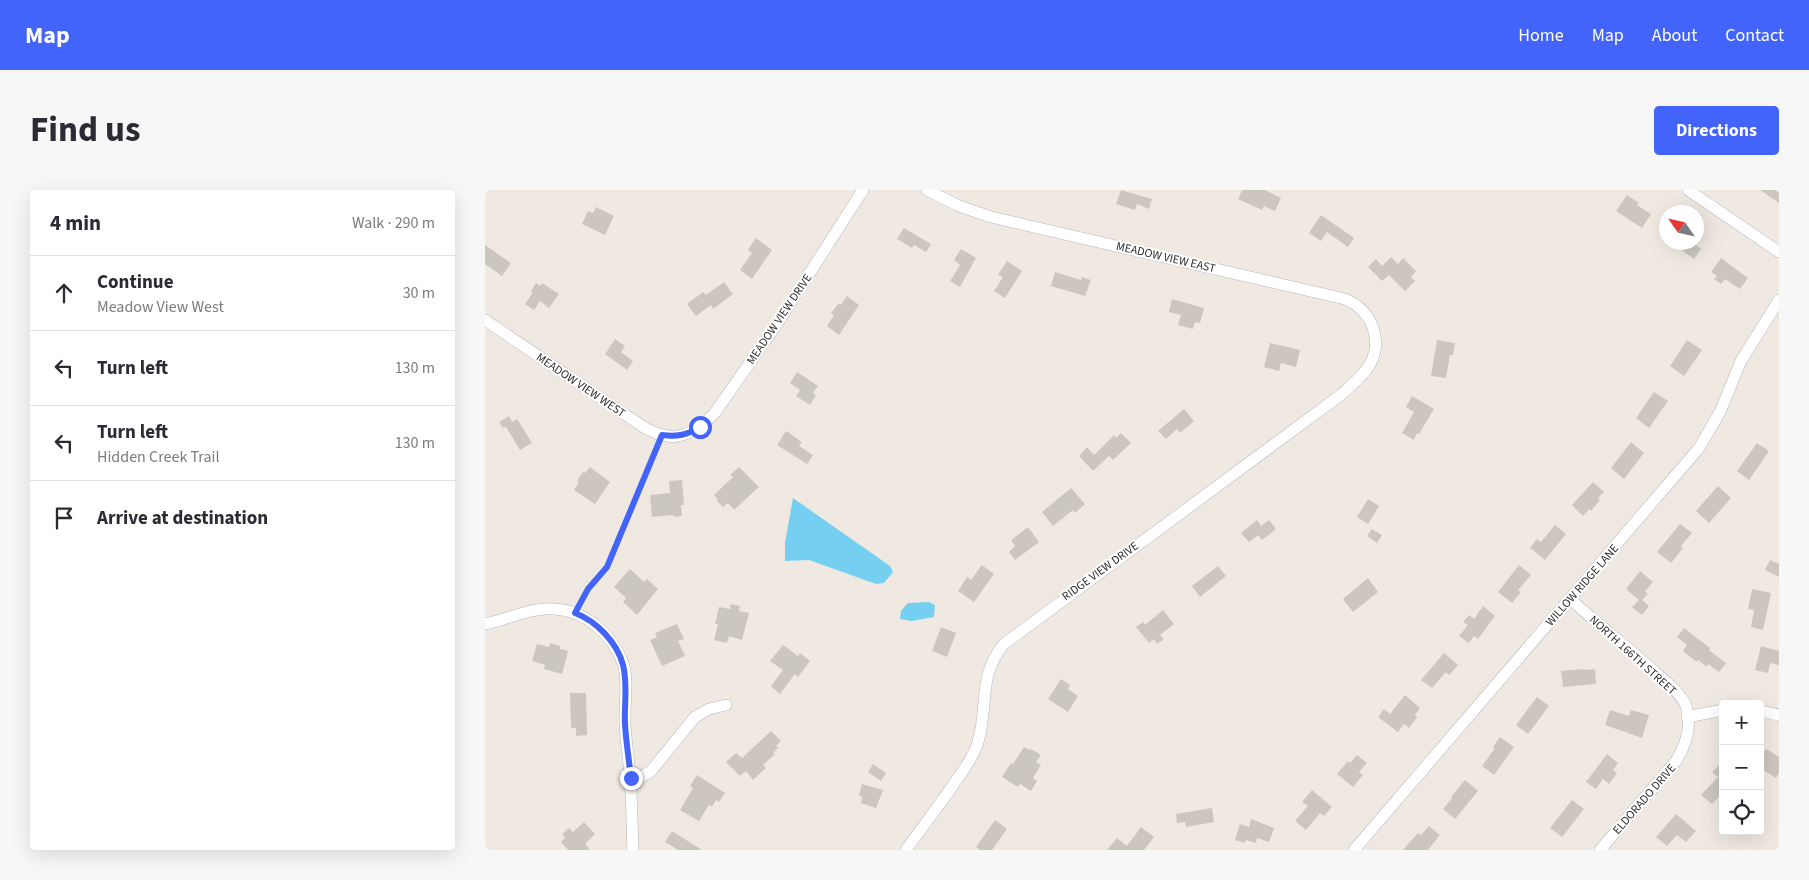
<!DOCTYPE html>
<html lang="en">
<head>
<meta charset="utf-8">
<style>
	body { margin:0; font-family:"Source Sans 3",sans-serif; background:#f7f7f7; color:#2b2b33 }
	.controls { position:absolute; right:15px; bottom:15px; display:grid; overflow:hidden; border-radius:5px; box-shadow:0 5px 20px #0002 }
	.controls button { width:45px; height:45px; display:grid; place-items:center; padding:0; border:0; border-bottom:1px solid #e1e1e2; background:#fff; color:#2b2b33; font:25px sans-serif }
	.compass { position:absolute; left:1174px; top:15px; width:45px; height:45px; border-radius:50%; background:#fff; box-shadow:0 5px 20px #0002; rotate:304deg }
	.stop { position:absolute; width:15px; height:15px; margin:-11px; border:4px solid #4264fb; border-radius:50%; background:#fff }
	.stop.end { background:#4264fb; border-color:#fff; box-shadow:0 1px 5px #0008 }
	.list { margin:0; padding:0; list-style:none }
	h2 { display:flex; justify-content:space-between; align-items:center; height:65px; margin:0; padding:0 20px; font-size:21px }
	h2 small { font-size:16px; font-weight:400; color:#7c7c81 }
	.list li { display:grid; grid-template-columns:32px 1fr auto; gap:15px; align-items:center; box-sizing:border-box; height:75px; padding:0 20px; border-top:1px solid #e1e1e2 }
	.list b { display:block; font-size:19px; white-space:nowrap }
	.list p { margin:0; font-size:16px; white-space:nowrap; color:#7c7c81 }
	.list em { font-size:16px; font-style:normal; color:#7c7c81 }
	.icon { flex:none; width:28px; height:28px; fill:none; stroke:currentColor; stroke-width:2; stroke-linecap:round; stroke-linejoin:round }
	.map { position:relative; flex:none; width:1294px; height:660px; overflow:hidden; border-radius:5px }
	header { display:flex; align-items:center; gap:30px; box-sizing:border-box; height:70px; padding:0 25px; background:#4264fb; color:#fff }
	header strong { font-size:24px }
	nav { display:flex; gap:28px; margin-inline-start:auto; font-size:18px }
	.intro { display:flex; align-items:center; justify-content:space-between; box-sizing:border-box; height:120px; padding:0 30px }
	h1 { margin:0; font-size:35px }
	.button { padding:12px 22px; border-radius:5px; background:#4264fb; color:#fff; font-size:18px; font-weight:700 }
	main { display:flex; gap:30px; padding:0 30px }
	aside { flex:1; background:#fff; border-radius:5px; box-shadow:0 5px 20px #0002 }
	.map>svg:first-child { display:block }
	.water { fill:#75cff0 }
	.building { fill:#cbc7bf }
	.lines { fill:none; stroke-linecap:round; stroke-linejoin:round }
	.minor-casing { stroke:#b4b7c1; stroke-width:12 }
	.path { stroke:#c9c9c9; stroke-width:2; stroke-dasharray:4 2.5; stroke-linecap:butt }
	.minor { stroke:#fff; stroke-width:11 }
	.route { stroke:#4264fb; stroke-width:6 }
	.labels { text-anchor:middle; stroke-width:4; stroke-linejoin:round; paint-order:stroke }
	.street-label { font-size:12px; fill:#2e2e2e; stroke:#fff }
</style>
</head>
<body>
<header>
<strong>Map</strong>
<nav><a>Home</a><a>Map</a><a>About</a><a>Contact</a></nav>
</header>
<div class="intro"><h1>Find us</h1><a class="button">Directions</a></div>
<main>
<aside>
<h2>4 min<small>Walk · 290 m</small></h2>
<ul class="list">
<li><svg class="icon" aria-label="ahead" viewBox="0 0 24 24"><path d="M12 20V5M6 11l6-6 6 6"/></svg><div><b>Continue</b><p>Meadow View West</p></div><em>30 m</em></li>
<li><svg class="icon" aria-label="left" viewBox="0 0 24 24"><path d="M17 20v-9H6M10 6l-5 5 5 5"/></svg><div><b>Turn left</b></div><em>130 m</em></li>
<li><svg class="icon" aria-label="left" viewBox="0 0 24 24"><path d="M17 20v-9H6M10 6l-5 5 5 5"/></svg><div><b>Turn left</b><p>Hidden Creek Trail</p></div><em>130 m</em></li>
<li><svg class="icon" aria-label="arrive" viewBox="0 0 24 24"><path d="M6 21V4h12l-3 4 3 4H6"/></svg><div><b>Arrive at destination</b></div></li>
</ul>
</aside>
<div class="map">
<svg width="1294" height="660" viewBox="0 0 1294 660">
	<rect width="100%" height="100%" fill="#efe9e1"/>
	<path class="water" d="M308,308L405,376L408,382L399,393L391,394L324,370L300,371V353Z
		M444,412L450,415L449,427L427,431L415,429L416,421L423,413Z"/>
	<path class="building" d="M636,0L667,9L664,19L652,14L650,20L631,14Z
		M757,0H780L796,8L790,21L779,16L777,20L753,9Z
		M1275,0H1294V13Z
		M1142,5L1154,13L1152,15L1166,24L1157,38L1131,21Z
		M111,17L129,26L120,45L97,34L103,21L108,23Z
		M836,25L869,48L863,57L842,42L836,51L824,43Z
		M419,38L446,54L441,62L429,55L427,58L412,49Z
		M271,48L287,60L267,89L255,80L267,63L263,60Z
		M1185,52H1207L1216,59L1209,69Z
		M0,55L26,73L17,86L0,74Z
		M476,59L491,68L475,97L465,91L475,75L469,70Z
		M906,67L913,74L918,68L931,81L926,87L930,91L920,101L904,85L897,91L883,77L891,69L897,76Z
		M1236,68L1263,88L1255,99L1240,89L1236,94L1229,89L1232,86L1226,82Z
		M522,71L537,81L520,108L509,101L518,87L513,85Z
		M570,82L596,90L597,87L606,90L600,106L566,96Z
		M239,92L248,104L228,119L226,115L211,126L202,114L218,102L221,105Z
		M51,93L55,96L57,93L74,104L64,118L55,111L49,120L40,114L48,102L46,101Z
		M362,106L374,115L354,145L342,136L349,125L346,123L354,113L356,115Z
		M687,109L719,118L715,133L710,132L708,139L693,135L696,125L684,122Z
		M130,149L140,156L136,162L148,171L142,180L120,164Z
		M952,150L970,153L968,165H965L961,188L946,186Z
		M1202,150L1217,160L1199,186L1185,176Z
		M785,153L815,160L811,177L796,173L794,181L779,177Z
		M312,182L333,196L328,203L331,205L325,215L311,206L315,200L305,193Z
		M1169,202L1183,211L1164,238L1151,228Z
		M927,206L949,219L934,244L932,243L929,250L917,243L929,222L921,217Z
		M699,219L709,231L695,243L692,239L681,249L673,241Z
		M24,226L27,232L32,229L47,253L35,260L21,237L18,238L14,232Z
		M301,241L317,252L314,256L328,265L322,274L292,255Z
		M636,243L646,253L628,270L624,266L608,281L594,266L602,257L609,265L629,245L631,248Z
		M1146,252L1159,263L1139,289L1126,278Z
		M1272,253L1284,261L1264,290L1252,281Z
		M105,277L125,292L110,314L89,300L94,292L92,291L98,282L100,283Z
		M254,277L274,297L249,320L243,313L238,317L231,310L233,309L229,305L248,287L245,285Z
		M197,290L199,315H196L197,326L189,327V325L167,327L165,305L185,303L184,291Z
		M1108,292L1119,302L1113,308L1115,310L1106,321L1104,319L1098,326L1087,315Z
		M1233,296L1246,308L1224,333L1211,321Z
		M586,298L600,314L590,323L588,320L568,336L557,322Z
		M883,309L894,316L883,334L872,327Z
		M772,330L776,336L784,330L791,339L777,350L773,345L764,352L756,343Z
		M1195,334L1207,343L1196,356L1198,358L1186,373L1172,362Z
		M1070,335L1081,344L1060,370L1045,358L1052,349L1056,352Z
		M543,337L554,352L530,370L524,362L530,356L526,350Z
		M887,339L897,345L892,353L882,346Z
		M1285,370L1294,374V387L1280,380Z
		M497,375L509,384L489,412L473,401L482,387L486,390Z
		M1034,375L1046,385L1033,400L1036,402L1027,413L1013,402Z
		M733,376L741,386L715,407L707,396Z
		M145,379L159,392L162,389L173,399L152,425L138,412L141,408L129,397Z
		M1155,381L1168,392L1160,401L1163,404L1157,410L1164,416L1157,425L1147,417L1154,410L1141,399Z
		M883,388L893,402L868,422L858,409Z
		M1267,399L1286,403L1278,440L1266,437L1269,420L1263,419Z
		M246,414L255,416L254,421L264,423L257,450L244,446L242,453L229,450L233,434H230L234,417L245,419Z
		M998,416L1010,426L993,449L989,446L984,453L974,446L983,435L978,432L984,425L989,429Z
		M678,420L689,434L675,445L679,449L672,454L669,449L664,453L651,437L658,432L660,435Z
		M192,434L199,449L193,451L200,466L177,476L165,450L172,447L170,443Z
		M456,437L471,443L462,467L447,461Z
		M1199,438L1225,458L1224,460L1241,473L1234,482L1223,474L1222,477L1213,470L1212,472L1198,461L1202,455L1192,447Z
		M65,453L75,456V459L83,461L77,484L59,479L60,475L47,471L52,454L64,457Z
		M298,455L313,466L315,463L325,471L313,487L310,484L295,504L286,496L298,480L285,471Z
		M1276,456L1294,461V475L1285,473L1283,483L1270,480Z
		M959,463L973,475L964,485L961,482L947,498L936,490Z
		M1098,479L1099,480L1110,479L1111,494L1078,497L1076,481Z
		M576,489L585,495L583,499L593,506L583,522L563,509Z
		M85,503H101L102,545L91,546V538H86Z
		M920,505L935,518L930,525L932,527L924,538L919,534L913,542L893,527L899,519L905,524Z
		M1052,507L1064,516L1043,544L1031,535Z
		M1125,520L1144,526L1146,520L1164,525L1157,548L1120,535Z
		M286,541L296,551L291,556L293,558L288,563L290,564L278,575L281,578L268,590L261,581L255,586L241,572L251,563L257,568Z
		M1015,547L1029,557L1009,585L997,576L1010,558L1008,557Z
		M539,557L545,560L546,559L556,565L551,572L556,575L548,588L552,591L546,601L535,594L533,597L517,587L526,573L528,574Z
		M1275,558L1280,561L1281,559L1294,567V583L1291,588L1275,578Z
		M1122,564L1133,573L1128,580L1132,583L1124,594L1118,589L1111,599L1101,592Z
		M872,565L882,573L874,582L878,585L868,597L852,584L863,571L865,573Z
		M1238,571V602L1227,614L1216,605L1233,587L1227,582Z
		M388,574L401,583L396,591L383,582Z
		M212,585L240,603L234,612L231,610L227,617L224,615L214,631L195,620L208,598L205,596Z
		M980,590L993,601L970,629L958,619L967,608L966,607Z
		M377,594L398,600L391,618L376,613L377,607L374,605Z
		M827,600L847,617L839,626L835,623L821,640L810,631L823,616L817,612Z
		M1087,610L1099,619L1077,647L1065,638Z
		M727,618L729,632L701,637L700,632L692,633L691,624Z
		M1191,624L1211,641L1201,652L1192,645L1182,656L1171,647Z
		M766,629L789,638L784,652L772,648L771,653L761,650L760,653L750,650L755,634L764,637Z
		M510,630L522,639L507,660H495L491,657Z
		M99,632L110,644L100,654L105,660H83L76,652L80,648L77,644L84,638L88,642Z
		M944,636L955,645L943,660H918L933,643L936,645Z
		M656,637L669,647L659,660H622L632,648L642,656Z
		M187,641L217,660H193L180,652Z"/>
	<g class="lines">
		<g class="minor-casing">
			<path id="minor" d="M1203,0L1294,62
				M0,130L160,238L173,244L189,247L201,244L215,237L229,224L292,134L378,0
				M1085,409C1113,434 1142,457 1170,482C1180,491 1196,503 1201,516C1207,535 1201,555 1191,571L1115,660
				M0,434C24,429 46,417 70,419C102,421 127,445 138,473C144,490 139,516 140,534C141,552 144,570 145,587C147,612 147,636 148,660
				M1275,521L1294,525
				M1202,527L1238,520
				M146,588L158,586L166,581L210,527L224,519L241,515
				M421,660C437,637 455,615 470,592C479,580 489,566 493,552C504,515 492,487 519,454L857,204C866,196 875,188 882,179C900,153 888,121 860,109L506,27L474,16L442,0
				M869,660L1214,258L1235,222L1256,171L1294,110"/>
		</g>
		<path class="path" d="M94,414L103,399L122,377L173,254"/>
		<use href="#minor" class="minor"/>
	</g>
	<g class="lines">
		<path class="route" d="M146,588C144,570 141,552 140,534C139,515 143,494 138,475C132,452 111,431 90,423L103,399L122,377L177,245C192,247 202,245 215,237"/>
	</g>
	<g class="labels">
		<g class="street-label">
			<text transform="translate(681 67) rotate(13)" y="4">MEADOW VIEW EAST</text>
			<text transform="translate(294 129) rotate(-56)" y="4">MEADOW VIEW DRIVE</text>
			<text transform="translate(96 195) rotate(34)" y="4">MEADOW VIEW WEST</text>
			<text transform="translate(615 381) rotate(-36)" y="4">RIDGE VIEW DRIVE</text>
			<text transform="translate(1097 395) rotate(-49)" y="4">WILLOW RIDGE LANE</text>
			<text transform="translate(1148 465) rotate(42)" y="4">NORTH 166TH STREET</text>
			<text transform="translate(1159 609) rotate(-49)" y="4">ELDORADO DRIVE</text>
		</g>
	</g>
</svg>
<div class="controls">
<button>+</button>
<button>−</button>
<button><svg class="icon" aria-label="locate" viewBox="0 0 24 24"><circle cx="12" cy="12" r="6"/><path d="M12 2v4M12 18v4M2 12h4M18 12h4"/></svg></button>
</div>
<svg class="compass" viewBox="-18 -18 36 36"><path d="M0-13l5 13h-10z" fill="#e53935"/><path d="M0 13l5-13h-10z" fill="#7c7c81"/></svg>
<div class="stop" style="left:215px;top:237px"></div>
<div class="stop end" style="left:146px;top:588px"></div>
</div>
</main>
</body>
</html>
